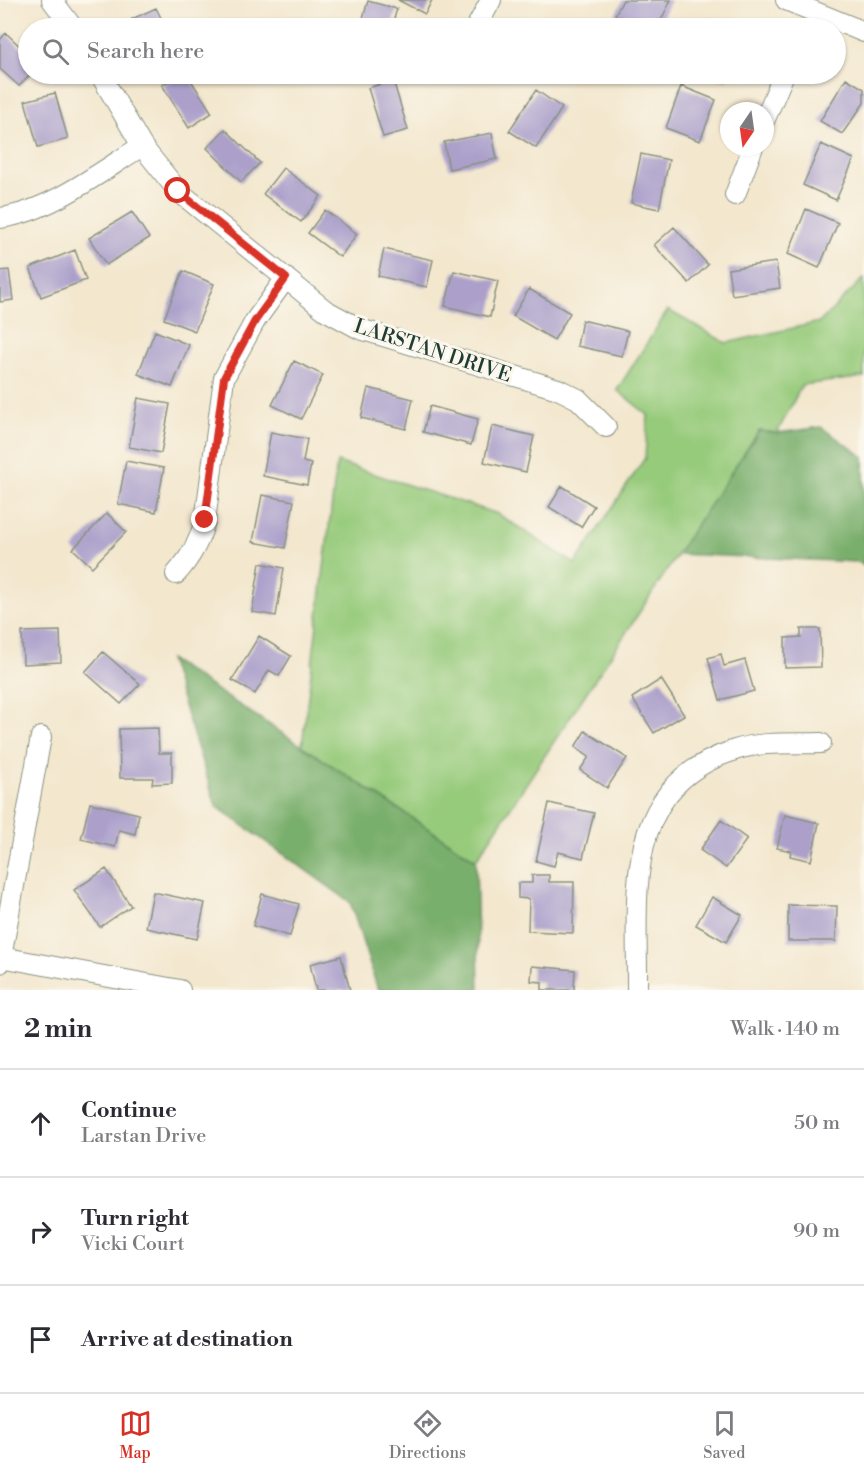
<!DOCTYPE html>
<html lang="en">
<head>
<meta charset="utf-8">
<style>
	body { margin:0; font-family:"Libre Bodoni",serif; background:#f2f2f3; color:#2b2b33 }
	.compass { position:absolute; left:720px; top:102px; width:54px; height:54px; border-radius:50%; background:#fff; box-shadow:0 2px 4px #0004; rotate:193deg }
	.stop { position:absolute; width:18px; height:18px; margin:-14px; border:4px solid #d93025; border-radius:50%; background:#fff }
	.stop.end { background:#d93025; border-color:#fff; box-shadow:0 2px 6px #0008 }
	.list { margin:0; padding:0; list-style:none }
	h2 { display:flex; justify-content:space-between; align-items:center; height:78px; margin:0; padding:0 24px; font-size:26px }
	h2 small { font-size:20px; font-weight:400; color:#7c7c81 }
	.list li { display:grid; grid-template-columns:39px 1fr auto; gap:18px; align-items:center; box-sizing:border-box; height:108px; padding:0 24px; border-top:2px solid #e1e1e2 }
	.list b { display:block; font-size:22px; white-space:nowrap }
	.list p { margin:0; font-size:20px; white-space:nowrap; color:#7c7c81 }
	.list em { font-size:20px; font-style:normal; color:#7c7c81 }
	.icon { flex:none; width:33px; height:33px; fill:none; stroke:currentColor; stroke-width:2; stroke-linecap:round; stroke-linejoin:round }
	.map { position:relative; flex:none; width:864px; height:990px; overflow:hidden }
	.search { position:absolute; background:#fff; box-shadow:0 2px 4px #0004; left:18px; right:18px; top:18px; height:66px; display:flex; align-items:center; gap:15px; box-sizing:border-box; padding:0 21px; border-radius:33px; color:#7c7c81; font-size:22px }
	.sheet { height:402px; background:#fff }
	nav { display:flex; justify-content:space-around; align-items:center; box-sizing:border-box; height:84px; border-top:2px solid #e1e1e2; background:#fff; font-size:16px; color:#7c7c81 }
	nav a { display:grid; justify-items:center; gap:3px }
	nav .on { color:#d93025 }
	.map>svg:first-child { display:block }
	.green { fill:#97cb7c; stroke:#5b8458; stroke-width:1.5 }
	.forest { fill:#79af6c; stroke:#4c7650; stroke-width:1.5 }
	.building { fill:#aca0cb }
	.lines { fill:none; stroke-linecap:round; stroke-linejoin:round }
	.street-casing { stroke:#899281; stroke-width:22 }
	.street { stroke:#fff; stroke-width:20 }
	.route { stroke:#d93025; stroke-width:8 }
	.labels { text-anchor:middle; stroke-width:6; stroke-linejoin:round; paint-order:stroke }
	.street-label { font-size:20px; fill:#1f3d34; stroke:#fbf7ec }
</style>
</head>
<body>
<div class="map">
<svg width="864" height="990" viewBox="0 0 864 990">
	<rect width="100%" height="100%" fill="#fbf7ec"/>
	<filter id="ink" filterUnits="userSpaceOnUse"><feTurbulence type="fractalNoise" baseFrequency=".0167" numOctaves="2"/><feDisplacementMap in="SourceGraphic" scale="12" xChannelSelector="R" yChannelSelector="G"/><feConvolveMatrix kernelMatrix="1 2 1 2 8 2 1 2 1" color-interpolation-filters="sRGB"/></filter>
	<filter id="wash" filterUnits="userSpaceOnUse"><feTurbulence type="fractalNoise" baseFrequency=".008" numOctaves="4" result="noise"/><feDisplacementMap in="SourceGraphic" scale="24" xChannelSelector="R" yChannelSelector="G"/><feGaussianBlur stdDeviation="1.35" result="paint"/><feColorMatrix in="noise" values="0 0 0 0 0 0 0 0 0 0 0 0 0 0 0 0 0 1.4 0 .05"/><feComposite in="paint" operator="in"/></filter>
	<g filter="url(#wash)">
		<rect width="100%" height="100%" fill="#f3e7ce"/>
		<path class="green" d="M864,278V377L802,385L777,433L759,431L476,860L302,746L337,462L498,514L575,564L645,458L648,415L617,390L668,310L726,343L820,322Z"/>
		<path class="forest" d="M821,427L864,457V566L858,562L677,554L759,431L777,433Z
			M169,659L476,860L479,990H378L350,902L216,806Z"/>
		<g id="blocks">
			<path class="building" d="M398,0H432L425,14Z
				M623,0H671L657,28H643L615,15Z
				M368,1L397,9L391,28H360Z
				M156,8L166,28H136L132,19Z
				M543,22L561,28H540Z
				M6,33L28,54L31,74L19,86L0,69V40Z
				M180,74H187L212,113L189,128L162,85Z
				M708,74H730L727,81Z
				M846,78L864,89V103L842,134L820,121Z
				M393,80L408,130L383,137L368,88Z
				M681,86L716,100L700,141L666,128Z
				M536,90L562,108L536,148L509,131Z
				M55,93L68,139L38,147L25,101Z
				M225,129L260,163L241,182L207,148Z
				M492,133L497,159L449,169L444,142Z
				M821,144L854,159L836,200L803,185Z
				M641,154L669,160L659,209L631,203Z
				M283,168L321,196L301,222L263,194Z
				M806,209L838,223L819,268L788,254Z
				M325,210L357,234L340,257L308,233Z
				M132,212L149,238L106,265L89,238Z
				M674,227L708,265L689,283L654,245Z
				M384,249L433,260L427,287L378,276Z
				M75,250L86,280L41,297L30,268Z
				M776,262L780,288L732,295L728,269Z
				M9,270L13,300L0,302V271Z
				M183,271L214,284L195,331L164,319Z
				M454,271L498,281L490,317L445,306Z
				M529,289L570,313L554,340L513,316Z
				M582,320L628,331L622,356L577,346Z
				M155,331L189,345L172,387L138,374Z
				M294,361L323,375L301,419L272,405Z
				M368,388L413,399L406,429L361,418Z
				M138,398L170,404L161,453L129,447Z
				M430,406L478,419L471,445L423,432Z
				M492,426L534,436L526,472L484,462Z
				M271,432L307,439L303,462L311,464L307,485L263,476Z
				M126,461L164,468L156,512L118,504Z
				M562,486L594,506L581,527L549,507Z
				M262,495L294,501L285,548L253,542Z
				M107,513L126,532L92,567L73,549Z
				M260,563L284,568L276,616L252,612Z
				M801,629H820L821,667L785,668V638L801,637Z
				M60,631L61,662L23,664L22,632Z
				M259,636L291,656L279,676L269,670L255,694L232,680Z
				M103,652L140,684L121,704L85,672Z
				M721,654L724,666L745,660L754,691L720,700L708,658Z
				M661,679L684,715L654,733L632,698Z
				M158,728L159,753H172V783L152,784L153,778H120L119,729Z
				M585,731L627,758L607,788L580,770L589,757L575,747Z
				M90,803L139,814L135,834L119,830L115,847L81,839Z
				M549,803L594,813L583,858L558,852L554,866L536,861Z
				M785,815L819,823L811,861L790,856L791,851L777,848Z
				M721,820L747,839L726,868L700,850Z
				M106,869L131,906L100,927L74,890Z
				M532,875H549V882H574L573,933L528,931L529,899L518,898V883H532Z
				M153,892L205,903L197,939L146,928Z
				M262,894L299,904L290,936L253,926Z
				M712,897L742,915L726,942L696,925Z
				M788,905L837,906L836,941H788Z
				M341,956L350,990H316L310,964Z
				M532,966L575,970L574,990H542V982L531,981Z"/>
		</g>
	</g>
	<g filter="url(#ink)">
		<use href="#blocks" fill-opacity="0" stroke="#899281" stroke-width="1.5"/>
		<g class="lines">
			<g class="street-casing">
				<path id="street" d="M52,0L73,28
					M786,0L864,32
					M476,28L491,0
					M100,74L142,146L178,191L325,310L360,329L558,389L578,399L606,427
					M765,119L784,74
					M735,195L753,147
					M0,218C49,212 100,172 142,146
					M176,574C191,557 199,542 205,521L224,378L255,321L286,278
					M1,957L180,990
					M0,963L41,737
					M637,990C638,895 620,787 735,750C762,741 793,744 821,743"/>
			</g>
			<use href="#street" class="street"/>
		</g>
	</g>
	<g class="lines" filter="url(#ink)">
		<path class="route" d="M178,191L286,278L255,321L224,378L205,520"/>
	</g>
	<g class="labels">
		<g class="street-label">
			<text transform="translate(433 350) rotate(18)" y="7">LARSTAN DRIVE</text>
		</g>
	</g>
</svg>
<svg class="compass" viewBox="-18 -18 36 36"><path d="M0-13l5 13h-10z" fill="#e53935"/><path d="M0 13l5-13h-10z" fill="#7c7c81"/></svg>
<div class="stop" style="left:178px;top:191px"></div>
<div class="stop end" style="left:205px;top:520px"></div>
<div class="search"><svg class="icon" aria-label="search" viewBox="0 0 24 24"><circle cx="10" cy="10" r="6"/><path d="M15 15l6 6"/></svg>Search here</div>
</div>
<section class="sheet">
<h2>2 min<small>Walk · 140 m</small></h2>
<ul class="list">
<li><svg class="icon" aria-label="ahead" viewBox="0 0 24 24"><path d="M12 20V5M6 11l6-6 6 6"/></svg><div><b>Continue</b><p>Larstan Drive</p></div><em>50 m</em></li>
<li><svg class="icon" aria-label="right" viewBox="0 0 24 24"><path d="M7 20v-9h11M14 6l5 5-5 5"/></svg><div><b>Turn right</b><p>Vicki Court</p></div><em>90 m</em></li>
<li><svg class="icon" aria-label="arrive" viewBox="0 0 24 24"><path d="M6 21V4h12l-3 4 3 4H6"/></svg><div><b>Arrive at destination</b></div></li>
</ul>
</section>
<nav>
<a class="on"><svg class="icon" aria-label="map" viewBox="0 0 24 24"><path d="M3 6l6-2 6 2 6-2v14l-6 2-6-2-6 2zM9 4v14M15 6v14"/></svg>Map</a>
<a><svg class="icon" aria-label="directions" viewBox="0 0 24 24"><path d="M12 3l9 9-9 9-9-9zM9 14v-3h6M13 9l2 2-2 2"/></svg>Directions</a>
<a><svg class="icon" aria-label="saved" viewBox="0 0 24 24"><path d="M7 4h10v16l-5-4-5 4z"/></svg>Saved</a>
</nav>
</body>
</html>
